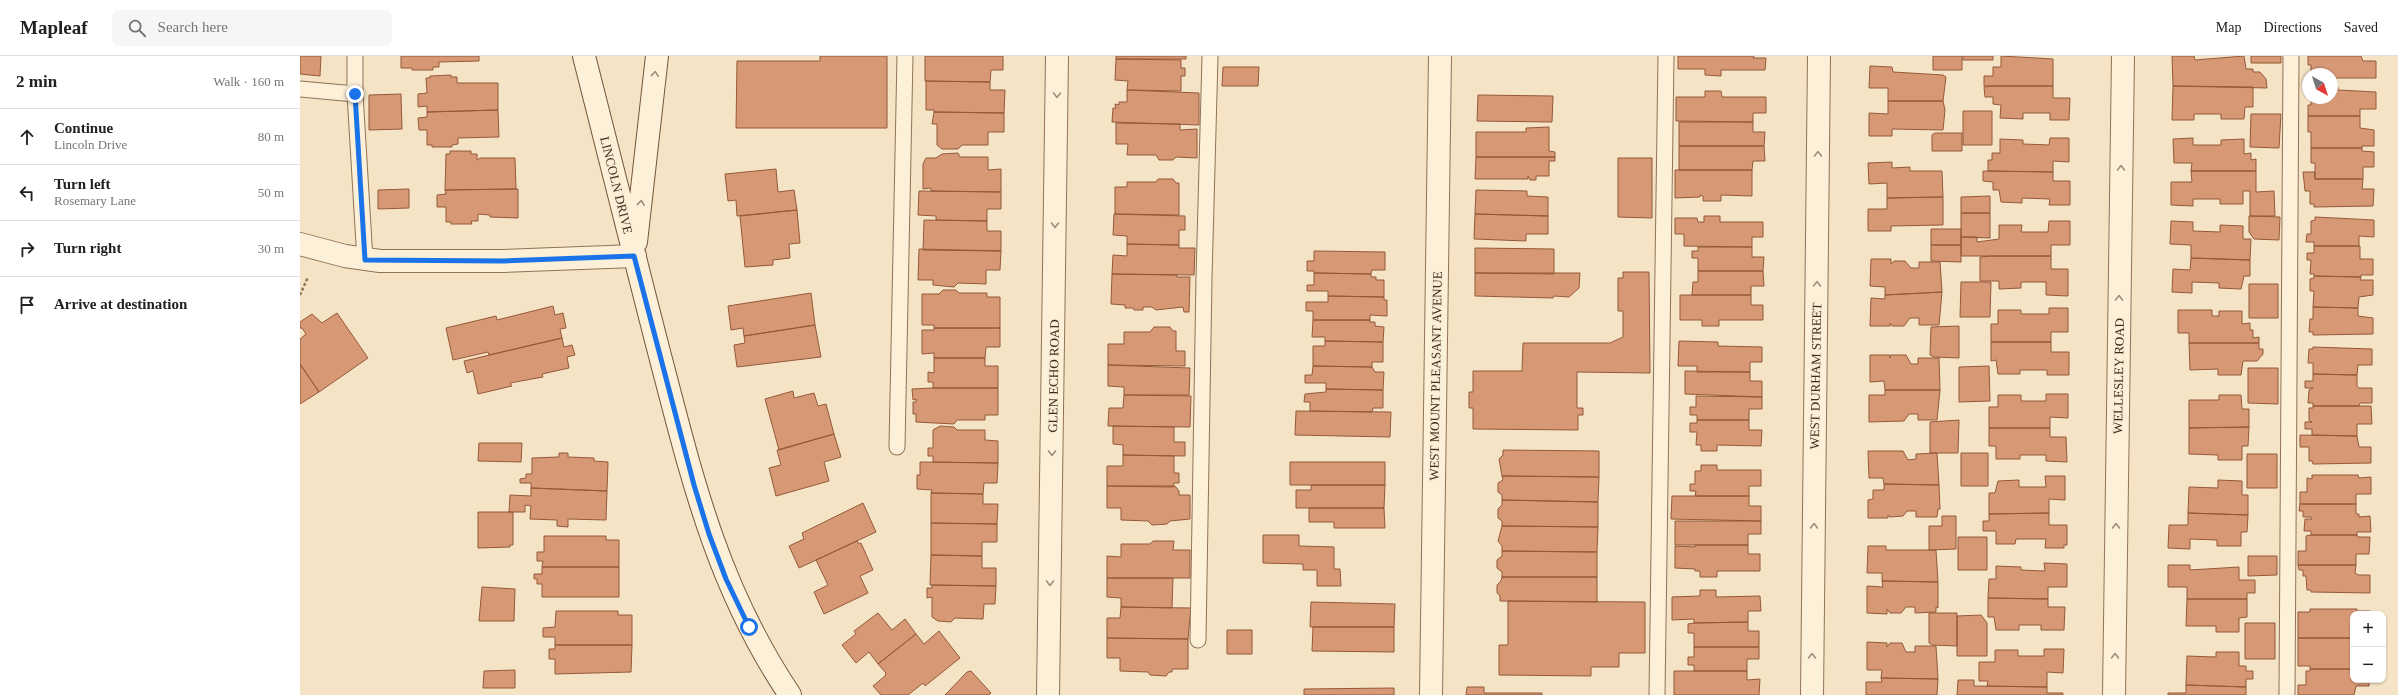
<!DOCTYPE html>
<html lang="en">
<head>
<meta charset="utf-8">
<style>
	body { margin:0; font-family:Georgia,serif; background:#f6f6f6; color:#202124 }
	.controls { position:absolute; right:12px; bottom:12px; display:grid; overflow:hidden; border-radius:8px; box-shadow:0 1px 3px #0004 }
	.controls button { width:36px; height:36px; display:grid; place-items:center; padding:0; border:0; border-bottom:1px solid #e0e0e0; background:#fff; color:#202124; font:20px sans-serif }
	.compass { position:absolute; left:2002px; top:12px; width:36px; height:36px; border-radius:50%; background:#fff; box-shadow:0 1px 3px #0004; rotate:141deg }
	.stop { position:absolute; width:12px; height:12px; margin:-9px; border:3px solid #1a73e8; border-radius:50%; background:#fff }
	.stop.end { background:#1a73e8; border-color:#fff; box-shadow:0 1px 4px #0008 }
	.list { margin:0; padding:0; list-style:none }
	h2 { display:flex; justify-content:space-between; align-items:center; height:52px; margin:0; padding:0 16px; font-size:17px }
	h2 small { font-size:13px; font-weight:400; color:#757577 }
	.list li { display:grid; grid-template-columns:26px 1fr auto; gap:12px; align-items:center; box-sizing:border-box; height:56px; padding:0 16px; border-top:1px solid #e0e0e0 }
	.list b { display:block; font-size:15px; white-space:nowrap }
	.list p { margin:0; font-size:13px; white-space:nowrap; color:#757577 }
	.list em { font-size:13px; font-style:normal; color:#757577 }
	.icon { flex:none; width:22px; height:22px; fill:none; stroke:currentColor; stroke-width:2; stroke-linecap:round; stroke-linejoin:round }
	.map { position:relative; flex:none; width:2098px; height:639px; overflow:hidden }
	header { display:flex; align-items:center; gap:24px; box-sizing:border-box; height:56px; padding:0 20px; background:#fff; border-bottom:1px solid #e0e0e0 }
	header strong { font-size:19px }
	nav { display:flex; gap:22px; margin-inline-start:auto; font-size:14px }
	.search { width:280px; height:36px; background:#f6f6f6; display:flex; align-items:center; gap:10px; box-sizing:border-box; padding:0 14px; border-radius:8px; color:#757577; font-size:15px }
	main { display:flex }
	aside { flex:1; background:#fff }
	.map>svg:first-child { display:block }
	.building { fill:#d79975; stroke:#94593a }
	.lines { fill:none; stroke-linecap:round; stroke-linejoin:round }
	.lane-casing { stroke:#917357; stroke-width:17 }
	.street-casing { stroke:#917357; stroke-width:24 }
	.secondary-casing { stroke:#73543a; stroke-width:24 }
	.path { stroke:#917357; stroke-width:2.5; stroke-dasharray:3 2; stroke-linecap:butt }
	.lane { stroke:#fdf0d9; stroke-width:15 }
	.street { stroke:#fdf0d9; stroke-width:22 }
	.secondary { stroke:#fdf0d9; stroke-width:22 }
	.oneway { stroke:#9e8e7b }
	.route { stroke:#1a73e8; stroke-width:5 }
	.labels { text-anchor:middle; stroke-width:3.5; stroke-linejoin:round; paint-order:stroke }
	.street-label { font-size:13px; fill:#3f2c1d; stroke:#faedd5 }
</style>
</head>
<body>
<header>
<strong>Mapleaf</strong>
<div class="search"><svg class="icon" aria-label="search" viewBox="0 0 24 24"><circle cx="10" cy="10" r="6"/><path d="M15 15l6 6"/></svg>Search here</div>
<nav><a>Map</a><a>Directions</a><a>Saved</a></nav>
</header>
<main>
<aside>
<h2>2 min<small>Walk · 160 m</small></h2>
<ul class="list">
<li><svg class="icon" aria-label="ahead" viewBox="0 0 24 24"><path d="M12 20V5M6 11l6-6 6 6"/></svg><div><b>Continue</b><p>Lincoln Drive</p></div><em>80 m</em></li>
<li><svg class="icon" aria-label="left" viewBox="0 0 24 24"><path d="M17 20v-9H6M10 6l-5 5 5 5"/></svg><div><b>Turn left</b><p>Rosemary Lane</p></div><em>50 m</em></li>
<li><svg class="icon" aria-label="right" viewBox="0 0 24 24"><path d="M7 20v-9h11M14 6l5 5-5 5"/></svg><div><b>Turn right</b></div><em>30 m</em></li>
<li><svg class="icon" aria-label="arrive" viewBox="0 0 24 24"><path d="M6 21V4h12l-3 4 3 4H6"/></svg><div><b>Arrive at destination</b></div></li>
</ul>
</aside>
<div class="map">
<svg width="2098" height="639" viewBox="0 0 2098 639">
	<rect width="100%" height="100%" fill="#f4e3c4"/>
	<path class="building" d="M0,0H21L20,20L0,18Z
		M101,0H179V5L139,6V11H133V14H112V12H101Z
		M520,0H587V72H436L437,5H520Z
		M625,0H703V14H691L690,26L625,25Z
		M816,0H886V3H816Z
		M1378,0H1454L1453,2H1466L1465,14H1421V20L1405,19V13H1378Z
		M1633,0H1662V14H1633Z
		M1663,0H1693V4H1663Z
		M1701,0L1753,3V30H1684V20H1693V11H1701Z
		M1872,0H1894L1895,4L1944,0L1946,13H1953V16H1960L1966,23L1967,32L1873,30Z
		M1951,0H1981V7H1951Z
		M2008,0H2061L2063,5H2076V22H2032V18H2011V9H2008Z
		M816,3L881,4V12H885V20H881V35L827,34L828,25L815,24Z
		M1570,10L1592,11L1593,16L1643,19L1646,21L1643,45H1588V32H1569Z
		M923,11H959L958,30H922Z
		M151,19V21H157V27H198V54L127,56V50L118,51V38L127,37L126,22H130V20Z
		M626,25L690,26V34H705L704,57L634,56V54H626Z
		M1693,30H1753V42H1770L1769,64H1750V57H1723V63L1700,62L1701,49L1693,48V41H1685L1684,31Z
		M1873,30L1953,31V51H1945L1944,63H1921V58H1894V64H1872Z
		M2032,31H2038V34L2076,36V53H2060V60H2008V49H2011V42H2032Z
		M827,34L899,37V69L812,66L813,52H816L815,48L819,49V46H827Z
		M1405,35H1421L1422,41H1466V57H1453V66L1376,65V41H1405Z
		M101,38L102,73L69,74V39Z
		M1178,39L1253,40L1252,66L1177,65Z
		M1588,45H1643L1645,54L1643,74L1592,73V80H1569V57L1588,58Z
		M198,54L199,81L158,82V88L152,89V91H132V89H127V74H119L118,62L127,61V56Z
		M1663,55H1692V89H1663Z
		M634,56L704,57V76H688V89H662L658,93H642L637,89V68H632Z
		M1951,58H1981L1979,92L1950,91Z
		M2008,60H2060V72L2074,74V90H2062V92H2011V76H2008Z
		M1379,66H1453V76H1465L1464,90H1379Z
		M816,67L880,68V74L897,73V102L876,101L873,104H859L856,99H827L828,88H816Z
		M1249,71V95L1255,96V101H1176V76H1226V72Z
		M1635,77H1662V95H1632V79Z
		M1750,82H1769V106L1753,105V116L1688,115V104H1692V97H1700V83L1723,84V88L1749,89Z
		M1893,82V89H1921V84L1944,83V98L1951,97V104L1956,103V115H1891L1892,107H1874L1873,83Z
		M1379,90H1464L1465,105H1453L1452,114H1379Z
		M2011,92H2062V95L2074,96V111H2063V123H2015V107H2011Z
		M150,95H171V98H177V104L180,102H215L216,133L145,134L146,98H150Z
		M658,97L660,101H688V114L701,113V136L631,135V132L623,133V108L626,102H636L642,98Z
		M1176,101H1255V105H1249V120H1236V124H1230L1228,120V123H1175Z
		M1318,102H1352V162L1318,161Z
		M1592,106V112L1610,111V115H1642L1643,141L1587,142V127L1569,128L1568,107Z
		M476,113L478,136L494,134L497,154L437,160L436,144L428,145L425,118Z
		M1375,114H1452V140L1421,139V145H1403V140L1400,139V141L1375,142Z
		M1683,115L1753,116V125H1770V149H1749L1750,143L1722,142V147L1701,146L1699,134H1693V126L1683,125Z
		M1891,115H1956V136L1974,135L1975,160H1950V135H1943V148H1920V143H1893V150L1871,149V126H1892Z
		M2003,116H2015V123H2063L2062,133H2074L2073,150L2014,151V148H2010V135H2005Z
		M858,123H873L876,127H879V159L815,158V131H827V126H856Z
		M109,133V152L78,153V134Z
		M216,133H218V162L190,161V159L178,158V165H171L172,168H151V166H146V151H137V139L146,138L145,134Z
		M1176,134L1227,135V140L1248,141V160L1175,158Z
		M619,135L701,136V153H687V165L636,164V160L618,159Z
		M1690,140V157H1661V141Z
		M1643,141V169L1591,170V175H1568V153H1587V142Z
		M497,154L500,187L489,188L490,202L473,204V209L445,211L440,160Z
		M1661,157H1690V182L1661,181Z
		M814,158L885,160V174H879V189L827,188V180L813,179Z
		M1175,158L1248,160V178H1226V185L1174,183Z
		M1404,160H1420V166H1463V181H1452V191L1384,190V178H1375V162H1397L1398,166H1404Z
		M1949,160L1980,161L1979,184L1954,183L1949,176Z
		M2015,161L2074,164V181L2059,180V190H2014V186H2006L2007,178H2011V165L2015,164Z
		M624,164L687,165V175H701V195L623,194Z
		M1749,165H1770V189H1751V200H1661V181H1677V186L1699,183V169H1722L1721,176H1748Z
		M1871,165L1893,166V175L1920,176V169L1943,170V183H1951L1950,204L1891,202V189L1870,188Z
		M1631,173H1661V189H1631Z
		M827,188L879,189V192H895L894,219L812,218L813,199L827,200Z
		M1631,189H1661V206L1631,205Z
		M2014,190H2060V203H2073V219H2061V221L2014,220V218H2010L2011,204H2007V197H2014Z
		M1398,191H1452V201H1464L1463,215H1398V202H1392V195H1398Z
		M1175,192L1254,193V218L1175,217Z
		M619,193L701,195L700,214H686V228L658,227L654,231L633,229V224H618Z
		M1014,195L1085,196V214H1072L1071,218L1014,217V215H1007V205H1014Z
		M1692,200H1751V213H1768V240L1746,239V226H1721V232L1699,233V225H1680V201Z
		M1891,202L1950,204V220H1944L1941,233L1919,232V227L1892,226V237L1872,236L1873,213L1890,214Z
		M1571,203H1591V208L1594,205H1605L1611,212H1619V206H1640L1642,236L1585,239V231L1570,230Z
		M1398,215H1463L1464,230H1451V239H1392L1393,226H1398Z
		M1323,216H1349L1350,317L1277,316V352H1283V359H1278V374L1173,373V352H1169V336H1173V315H1222L1223,287H1310L1323,281V255H1318V222H1323Z
		M1014,217L1071,218V221H1076V224H1084V241L1028,240V235H1007V229H1014Z
		M1175,217H1280L1279,232L1269,241L1254,240L1253,242L1175,240Z
		M812,218L877,219V221H890L889,256H884L883,251L856,254L852,251H843V254H834L833,252H825V249L811,248Z
		M2014,220L2058,221H2061L2060,224H2073V239L2059,241L2058,252L2013,251L2014,235H2010V223L2014,222Z
		M1661,226H1691L1690,261H1660Z
		M1949,228H1978V262H1949Z
		M643,234H656L659,237H687V241H700V272H634V269H622V238H639Z
		M1642,236L1639,269H1619V262H1610L1604,270H1592L1590,267V270H1570L1571,242L1585,243V239Z
		M511,237L515,269L444,280L443,272L431,274L428,250Z
		M1380,239H1451V249H1463V264H1419V270H1402V264H1380Z
		M1028,240L1084,241V244H1087V260L1070,259V264H1013V255H1006V246H1028Z
		M253,250L255,259L263,257L266,272L260,273L262,282L189,299L188,296L153,304L146,272L196,260L197,264Z
		M2013,251L2058,252V260L2073,262V278L2013,279V276H2009L2010,263H2013Z
		M1749,252H1768V276H1751V286H1691V268H1698V254H1721V258H1749Z
		M1878,254H1912V260H1919V255H1942V268L1950,267V274H1953V282L1959,281V287H1889V277H1878Z
		M37,257L68,302L19,336L0,308V283L6,278L2,272H0V266L12,258L22,267Z
		M1013,264H1070V266H1075V270L1084,271L1083,286L1025,285V281H1012Z
		M515,269L521,301L437,311L434,289L445,287L444,280Z
		M1659,270V302L1634,301L1630,299L1631,271Z
		M854,271H870L873,275H876V295H885V310L808,309V288H824V276H850Z
		M634,272H700V291H686L685,302H634V297L622,298V274H634Z
		M262,282L264,291L272,289L275,299L267,301L269,312L242,318L243,321L210,327L212,330L178,338L173,315L167,317L164,305Z
		M1025,285L1083,286V306H1072V311L1013,310V290H1025Z
		M1379,285L1418,286V290L1462,291V306H1450V316H1397V310H1378Z
		M1691,286H1751V296H1769V319H1747V314H1720V318H1698L1696,304L1691,305Z
		M1889,287H1959V293H1963V298L1957,305H1943L1941,319H1918V313L1890,314Z
		M2013,291L2072,293V309H2058L2057,319L2013,318V307H2008L2009,293H2013Z
		M1570,299H1590V302L1591,299H1606L1611,308H1618V302H1639L1640,334H1585L1584,325L1570,326Z
		M634,302H685V310H698V332H633V326H628V316L634,317Z
		M0,308L19,336L0,348Z
		M808,309L890,312L889,339H824V331L808,330Z
		M1013,310L1072,311L1075,316H1084L1083,334L1026,333V327H1005V319H1012Z
		M1689,310L1690,345L1659,346V311Z
		M1948,312H1978V348L1948,347Z
		M1385,315L1450,316V325H1462V341L1385,338Z
		M2013,318L2057,319V330L2059,332H2072V347H2060L2059,350H2013V347H2008L2009,334L2013,332H2005V325H2013Z
		M633,332H698V359H685V364H657L654,368L616,366V358H613V346H616V343L613,344L612,333Z
		M1026,333L1083,334V352H1073L1072,356L1010,355V346H1004L1005,338L1026,336Z
		M1585,334H1640L1637,364H1618V358H1609L1604,365L1569,366V339H1585Z
		M493,335L494,342L514,337L518,350L526,348L534,378L479,394L465,343Z
		M1746,338H1768V362L1750,361V372H1689V351H1698V339H1721V345H1746Z
		M824,339L891,340L890,371L808,370L809,352H823Z
		M1919,339H1941L1942,353H1949V371L1889,372V344H1919Z
		M1396,340L1462,341V353H1449V364H1397V359H1390V351H1396Z
		M2013,350H2071L2072,368H2057V380L2012,379V373H2005V366H2012L2009,365V352H2013Z
		M996,355L1091,356L1090,381L995,379Z
		M1397,364H1449V374H1462L1461,390L1417,389V395H1401V389H1396L1397,376H1390V367H1397Z
		M1659,364L1658,397H1630V366Z
		M640,370L654,371L657,374H685V384L698,385V407L633,406V400H628V392H633V374Z
		M813,370L874,371V386H885V400L823,399V389L813,388Z
		M1949,371L1948,390H1942V404H1918V399L1889,398V372Z
		M1689,372H1750V381H1766L1767,406L1746,405V399H1720V403H1696V390H1689Z
		M534,378L541,401L524,406L529,425L476,440L469,412L481,409L477,394Z
		M2000,379L2057,380L2059,391H2071V407L2013,408L2012,405H2009V391H2000Z
		M179,387H222L221,406L178,405Z
		M1203,394L1299,395V421L1202,420L1199,403L1203,399Z
		M1568,395H1603L1608,404L1616,403V398L1637,397L1639,429L1584,428L1583,422H1569Z
		M259,397H268V401L294,402V405L308,406L307,435L231,432V427H220V423L226,422V418H232V402L259,401Z
		M1661,397H1688V430H1661Z
		M1947,398H1977V432H1947Z
		M823,399L874,400V417H879V427H874L873,431L807,430V410H823Z
		M620,406L698,407L697,427H684L683,438L631,437L632,434L617,433V419H620Z
		M990,406H1085V429H990Z
		M1401,409H1417V414H1461V430H1449V440H1395L1396,435H1390V428H1395V415H1401Z
		M2012,419H2058L2059,422L2071,421V438H2056V448H2000V436H2007V422L2012,423Z
		M1202,420L1299,421L1298,446L1202,444V439L1198,436V427L1203,424Z
		M1745,420H1765V444L1749,443V457L1689,458V437H1695L1698,425L1719,424V431H1746Z
		M1918,424L1942,425V439H1948V459L1888,457L1889,431L1918,432Z
		M1584,428L1639,429L1640,453H1638L1637,461H1616V455H1607L1603,460L1590,461L1588,459V462H1568V444L1573,443V434H1584Z
		M1011,429H1085L1084,452H996V434H1011Z
		M807,430H875L879,435V439H890V463L870,465L867,468L852,469L848,465L821,464V452H807Z
		M231,432L307,435L306,464L268,463V471L257,470V464L230,463L231,450L225,449V456H209L210,439L231,440Z
		M631,437L683,438V448H698L697,468L631,467Z
		M1372,440H1449V450H1461V465L1371,463Z
		M1202,444L1298,446V471L1202,470V465L1198,462V453L1202,449Z
		M563,447L576,476L499,512L489,490L504,483L502,477Z
		M2000,448H2056V458H2059V461L2070,460L2071,476H2057V479H2011V475H2004L2005,463H2012L2011,461H2003V455H1999Z
		M1009,452H1084L1085,472H1034V466H1009Z
		M178,456H213V489H210V491L178,492Z
		M1749,457V469H1767V489H1764V492H1745L1746,483H1716L1715,488H1696V475H1683V465H1689V458Z
		M1888,457L1948,459L1947,476H1941V490H1917V484L1890,483V493L1868,492L1869,469H1888Z
		M1642,460H1656V493L1629,494V470H1642Z
		M1375,465H1461V478H1448V489H1375Z
		M631,467L697,468V486H682V500L631,499Z
		M1202,470L1298,471L1297,496L1202,495V490L1198,485Z
		M963,479H999V490L1034,491V513H1040L1041,530H1017V514H1003V508L963,507Z
		M2010,479H2057L2058,481H2070L2069,498H2056V509H1998V495H2006V480Z
		M244,480H306V484H319V511H242L243,505H237V496H244Z
		M1658,481H1687V514H1658Z
		M557,485L559,488L561,487L573,514L560,520L568,537L524,558L514,536L528,529L516,504Z
		M853,485H874L873,494H890V522H807V500L821,501V488H850Z
		M1395,489H1448V498H1460V515H1417V521H1400V515H1395V513L1375,512V490L1395,491Z
		M1568,490H1586V494H1636L1638,526L1582,525V517H1567Z
		M1202,495L1297,496V521H1202V516L1197,512V504L1202,500Z
		M631,499L682,500V512H696V530L630,529Z
		M1948,500H1977V519L1948,520Z
		M1744,507L1767,508V531H1748V543L1688,542L1689,523H1696V510L1721,511V514L1745,515Z
		M1868,509H1890V514L1939,511V524H1955V537H1947V543H1887V531H1868Z
		M1998,509H2056L2055,517L2058,519H2070V537L2011,536V534H2007L2006,520H2003V514H1999Z
		M242,511H319V541H242V528H237V523H234V518H242Z
		M1202,521H1297V546L1200,545V540L1197,537V529L1201,525Z
		M807,522H873L872,552L821,551V542L807,541Z
		M1582,525L1638,526V552L1636,551V556L1615,557V551H1606L1601,557H1590L1587,553V558L1567,557V530L1583,531Z
		M632,529L696,530L695,548H684L683,563L655,562L651,566L638,565L632,561V541L627,542V532H632Z
		M182,531L215,533L214,565H179Z
		M1400,534H1416V541L1460,540L1461,555H1448V566L1394,567V563L1372,564V541L1400,540Z
		M1688,542L1748,543V551H1765L1764,574H1741V569H1719V574H1696L1694,561H1688Z
		M1887,543H1947V561L1939,562V576H1916V570H1886Z
		M1208,545L1345,546V597H1319V611H1291V620L1199,619V589H1208Z
		M1011,546L1095,548L1094,571H1010Z
		M821,551L891,552L888,583L807,582V562H820Z
		M2010,553H2057V555H2070V558H2053V582H1998V556H2010Z
		M256,555H318V559H332V589H255V581H243V572L255,571Z
		M578,557L592,574L605,563L616,578L578,608L569,596L556,607L542,589L556,578L554,575Z
		M1629,557H1657V590L1632,589L1629,587Z
		M1681,559L1687,567V600H1657V560Z
		M1448,566V575H1459V591H1394V577H1388V568L1394,567Z
		M1945,567H1975V603H1945Z
		M1013,571H1094V596L1012,595Z
		M927,574H952V598H927Z
		M639,575L660,602L625,630L623,627L608,639H581L573,630L585,620L586,617L578,608L616,578L624,588Z
		M807,582L888,583V613H872V616H869L866,620L850,619L848,616L820,615V602H807Z
		M1998,582H2053V613H2010V610H1998Z
		M1567,586L1587,587V591L1590,587H1602L1606,596H1615V590H1636L1638,623L1581,622L1582,614H1567Z
		M255,589H332L331,616L255,618V603H249V593H255Z
		M1394,591H1459V603H1447V615H1394V609H1388V601H1394Z
		M1744,593H1764L1763,617L1747,616V631L1687,630L1688,625H1679V606H1695V594H1718V600H1744Z
		M1916,596H1939V610H1946V615H1953V623H1946V631L1886,629L1887,600L1916,601Z
		M2010,613H2053V624H2069V630H2056L2054,639H1998V629H2006V615H2010Z
		M215,614V632H183L184,615Z
		M671,615L691,637L689,639H645L667,616Z
		M1374,615H1447V624L1460,623L1459,639H1374Z
		M1581,622L1638,623L1637,639H1566V626H1582Z
		M1658,624H1674V630L1747,631V637H1763V639H1657Z
		M1886,629L1946,631V639H1868V637H1886Z
		M1167,631H1184V637H1242V639H1166Z
		M1094,632V639H1004V633Z"/>
	<g class="lines">
		<g class="lane-casing">
			<path id="lane" d="M55,0V38L65,204
				M0,33L55,38
				M597,391L605,0
				M898,584L904,222L910,0
				M1357,639L1366,0
				M1987,639L1991,0"/>
		</g>
		<g class="street-casing">
			<path id="street" d="M0,188L45,200L80,205H204L335,200
				M748,639L757,0
				M1131,639L1140,0
				M1512,639L1519,0
				M1814,639L1823,0"/>
		</g>
		<g class="secondary-casing">
			<path id="secondary" d="M284,0C309,98 333,195 358,292C391,418 416,529 490,639
				M336,186L357,0"/>
		</g>
		<path class="path" d="M0,239L8,221"/>
		<use href="#lane" class="lane"/>
		<use href="#street" class="street"/>
		<use href="#secondary" class="secondary"/>
	</g>
	<defs><path id="oneway-chevron" d="M-2-3.5L2.5 0L-2 3.5" fill="none" stroke-width="1.6" stroke-linecap="round" stroke-linejoin="round"/></defs>
	<g class="oneway">
		<use href="#oneway-chevron" transform="translate(355 18) rotate(-84)"/>
		<use href="#oneway-chevron" transform="translate(757 39) rotate(91)"/>
		<use href="#oneway-chevron" transform="translate(1518 98) rotate(-89)"/>
		<use href="#oneway-chevron" transform="translate(1821 112) rotate(-89)"/>
		<use href="#oneway-chevron" transform="translate(341 147) rotate(-84)"/>
		<use href="#oneway-chevron" transform="translate(755 169) rotate(91)"/>
		<use href="#oneway-chevron" transform="translate(1517 228) rotate(-89)"/>
		<use href="#oneway-chevron" transform="translate(1819 242) rotate(-89)"/>
		<use href="#oneway-chevron" transform="translate(752 397) rotate(91)"/>
		<use href="#oneway-chevron" transform="translate(1514 470) rotate(-89)"/>
		<use href="#oneway-chevron" transform="translate(1816 470) rotate(-89)"/>
		<use href="#oneway-chevron" transform="translate(750 527) rotate(91)"/>
		<use href="#oneway-chevron" transform="translate(1512 600) rotate(-89)"/>
		<use href="#oneway-chevron" transform="translate(1815 600) rotate(-89)"/>
	</g>
	<g class="lines">
		<path class="route" d="M55,38L65,204L204,205L334,200L394,429L409,478L426,523L449,571"/>
	</g>
	<g class="labels">
		<g class="street-label">
			<text transform="translate(317 129) rotate(76)" y="5">LINCOLN DRIVE</text>
			<text transform="translate(753 320) rotate(-89)" y="5">GLEN ECHO ROAD</text>
			<text transform="translate(1135 320) rotate(-89)" y="5">WEST MOUNT PLEASANT AVENUE</text>
			<text transform="translate(1515 320) rotate(-89)" y="5">WEST DURHAM STREET</text>
			<text transform="translate(1818 320) rotate(-89)" y="5">WELLESLEY ROAD</text>
		</g>
	</g>
</svg>
<div class="controls">
<button>+</button>
<button>−</button>
</div>
<svg class="compass" viewBox="-18 -18 36 36"><path d="M0-13l5 13h-10z" fill="#e53935"/><path d="M0 13l5-13h-10z" fill="#757577"/></svg>
<div class="stop" style="left:449px;top:571px"></div>
<div class="stop end" style="left:55px;top:38px"></div>
</div>
</main>
</body>
</html>
